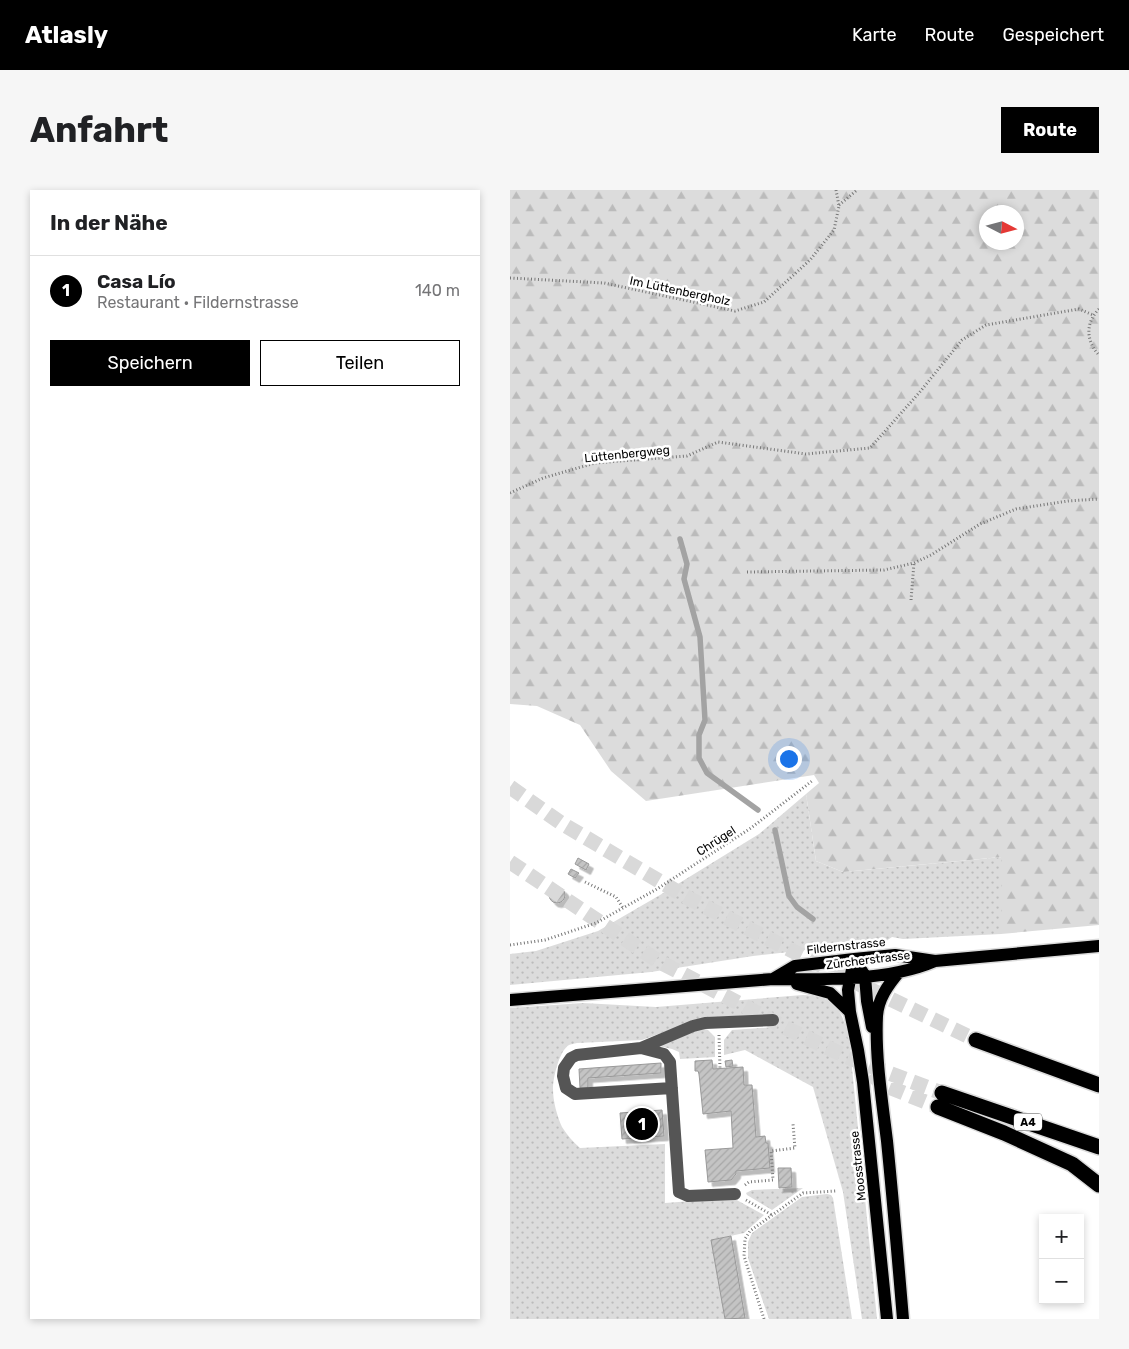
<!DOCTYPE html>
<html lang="de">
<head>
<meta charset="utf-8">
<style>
	body { margin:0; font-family:Rubik,sans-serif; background:#f6f6f6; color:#202124 }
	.controls { position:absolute; right:15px; bottom:15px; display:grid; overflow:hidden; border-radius:0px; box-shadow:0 2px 8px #0003 }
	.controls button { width:45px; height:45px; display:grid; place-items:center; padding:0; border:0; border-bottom:1px solid #e0e0e0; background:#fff; color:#202124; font:25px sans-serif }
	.compass { position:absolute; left:469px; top:15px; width:45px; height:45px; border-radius:50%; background:#fff; box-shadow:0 2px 8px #0003; rotate:96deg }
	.you { position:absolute; left:278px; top:568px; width:18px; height:18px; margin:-12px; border:4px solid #fff; border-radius:50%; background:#1a73e8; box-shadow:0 0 0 8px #1a73e833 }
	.badge { display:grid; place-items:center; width:32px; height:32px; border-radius:50%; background:#000; color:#fff; font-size:16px; font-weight:700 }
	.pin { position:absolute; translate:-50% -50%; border:2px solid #fff; box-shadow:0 1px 5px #0006 }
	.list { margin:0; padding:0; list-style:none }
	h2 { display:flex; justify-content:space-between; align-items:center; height:65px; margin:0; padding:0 20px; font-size:21px }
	h2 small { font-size:16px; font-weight:400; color:#757577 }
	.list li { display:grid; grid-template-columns:32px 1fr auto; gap:15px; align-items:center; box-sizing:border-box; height:70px; padding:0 20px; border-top:1px solid #e0e0e0 }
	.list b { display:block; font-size:19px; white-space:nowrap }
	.list p { margin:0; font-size:16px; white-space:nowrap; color:#757577 }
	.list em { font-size:16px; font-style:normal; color:#757577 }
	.actions { display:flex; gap:10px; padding:15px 20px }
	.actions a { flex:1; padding:11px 0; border:1px solid #000; border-radius:0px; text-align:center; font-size:18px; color:#000 }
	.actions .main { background:#000; color:#fff }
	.map { position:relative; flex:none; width:589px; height:1129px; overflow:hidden; border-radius:0px }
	header { display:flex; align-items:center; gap:30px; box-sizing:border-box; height:70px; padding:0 25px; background:#000; color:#fff }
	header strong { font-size:24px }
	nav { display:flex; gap:28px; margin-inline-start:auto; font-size:18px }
	.intro { display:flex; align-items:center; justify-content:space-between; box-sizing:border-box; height:120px; padding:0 30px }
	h1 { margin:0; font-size:35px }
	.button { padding:12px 22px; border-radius:0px; background:#000; color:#fff; font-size:18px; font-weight:700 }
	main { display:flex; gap:30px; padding:0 30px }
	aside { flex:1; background:#fff; border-radius:0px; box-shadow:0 2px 8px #0003 }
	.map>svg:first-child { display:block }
	.grass { fill:url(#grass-dots) }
	.forest { fill:url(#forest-firs); fill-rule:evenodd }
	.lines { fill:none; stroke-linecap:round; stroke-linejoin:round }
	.stream { stroke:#a3a3a3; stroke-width:5.5 }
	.building { fill:url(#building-hatch); stroke:#999; filter:url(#shadow) }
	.highway-tunnel { stroke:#d9d9d9; stroke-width:15; stroke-dasharray:15 8; stroke-linecap:butt }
	.major-casing { stroke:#dbdbdb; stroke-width:15 }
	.highway-casing { stroke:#dbdbdb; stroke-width:18 }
	.path { stroke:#777; stroke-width:3; stroke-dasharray:1 2.5; stroke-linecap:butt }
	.minor { stroke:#555; stroke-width:12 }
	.major { stroke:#000; stroke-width:12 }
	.highway { stroke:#000; stroke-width:15 }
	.labels { text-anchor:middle; stroke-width:5; stroke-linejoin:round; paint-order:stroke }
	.shield { fill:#fff; stroke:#4c4c4c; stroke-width:1 }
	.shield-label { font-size:11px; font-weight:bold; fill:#000 }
	.street-label { font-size:12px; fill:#000; stroke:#fff }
</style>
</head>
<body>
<header>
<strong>Atlasly</strong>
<nav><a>Karte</a><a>Route</a><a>Gespeichert</a></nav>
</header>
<div class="intro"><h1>Anfahrt</h1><a class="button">Route</a></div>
<main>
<aside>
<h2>In der Nähe<small></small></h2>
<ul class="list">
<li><span class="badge">1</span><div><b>Casa Lío</b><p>Restaurant · Fildernstrasse</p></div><em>140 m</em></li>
</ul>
<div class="actions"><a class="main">Speichern</a><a>Teilen</a></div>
</aside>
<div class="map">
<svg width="589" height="1129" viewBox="0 0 589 1129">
	<defs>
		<pattern id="grass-dots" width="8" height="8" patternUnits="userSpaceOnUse" patternTransform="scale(1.25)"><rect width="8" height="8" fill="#dcdcdc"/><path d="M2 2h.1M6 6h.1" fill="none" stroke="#bbb" stroke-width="1.8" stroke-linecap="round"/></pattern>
		<pattern id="forest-firs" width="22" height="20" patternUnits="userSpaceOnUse" patternTransform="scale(1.25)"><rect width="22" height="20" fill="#dcdcdc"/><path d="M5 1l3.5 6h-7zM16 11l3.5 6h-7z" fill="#bbb"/></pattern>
		<pattern id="building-hatch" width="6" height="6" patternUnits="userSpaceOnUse" patternTransform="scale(1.25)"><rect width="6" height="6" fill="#c4c4c4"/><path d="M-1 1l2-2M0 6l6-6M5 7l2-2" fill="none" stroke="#a7a7a7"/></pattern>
		<filter id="shadow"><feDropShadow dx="4.5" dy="4.5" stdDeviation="0" flood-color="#0004"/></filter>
	</defs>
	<rect width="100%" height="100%" fill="#fff"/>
	<path class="grass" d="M296,604L306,671L333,682L492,667L491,744L393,749L382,747L376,751L243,766L141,782L0,795V764L26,761L88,741L150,705L249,644Z
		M293,805C325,806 332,820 339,848L367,1129H352L333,1002L303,897L235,860L214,865V850L222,840L265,837L266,825L195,827L132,850L67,853C64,854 61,854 59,855C49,861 43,888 43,899C43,911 47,926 52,937C57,945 63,952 70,958L155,954V1013L223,1008L254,1025L234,1043L202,1050L215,1129H0V818L73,813L146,817Z
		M193,838L198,840L205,847V867L170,869L169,862L162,859L149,856Z
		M293,998L262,1020L237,1005L236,1003L242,1000Z
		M317,1004L321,1005L323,1008L342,1129H259L238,1068V1052L242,1043L292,1007Z"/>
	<path class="forest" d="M0,0H589V735L491,744V667L333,682L306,671L296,604L309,593L304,585L136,611L101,581L70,535L27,516L0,514ZM477,22H507V52H477Z"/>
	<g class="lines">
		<path class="stream" d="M170,349L177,374L174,389L190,447L195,530L189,545V568L197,583L248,620
			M265,640L279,706L287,717L303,729"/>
	</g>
	<path class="building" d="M68,668L79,674L76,680L65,674Z
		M61,679L69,683L65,688L58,684Z
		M39 705a8 8 0 1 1 16 0a8 8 0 1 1-16 0Z
		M202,870L203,879L233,877L234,895H242L246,947L255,946L256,953H258L260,978L226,981V984L221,990L198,992L195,960L223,958L221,921L193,924L189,884L188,881H185V871Z
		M222,870L223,876L216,877L215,871Z
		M151,873V883L78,888V898H70L69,879Z
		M152,920L154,946L112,949L110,923Z
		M268,978H281L282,997L269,998Z
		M221,1046L235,1128L215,1129L201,1050Z"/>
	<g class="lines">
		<path class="highway-tunnel" d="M0,597L51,633L178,708L324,782L466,850
			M0,672L148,771L278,839L342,869L432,903
			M361,884L374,895L428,917"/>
		<g class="major-casing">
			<path id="major" d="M344,769L338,800L340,822L348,860L353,892L377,1129
				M350,778L355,786L357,811L362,837
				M389,782C378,795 368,809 367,826C365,867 372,910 377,951C383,1010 388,1070 393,1129
				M263,789C312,790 379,791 425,771
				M287,794L320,803L340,822
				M0,810L263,789L285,776L344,769L385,765L425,771L589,756"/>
		</g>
		<g class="highway-casing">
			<path id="highway" d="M466,850L589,895
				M432,903L589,957
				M428,917L494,943L562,974L589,995"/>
		</g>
		<path class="path" d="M329,15L347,0
			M0,88L94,93L225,121L254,112L300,70L324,40L329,16L326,0
			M589,119C575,133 576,151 589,165
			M0,303L33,288L85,273L177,266L208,252L296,264L360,258L409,203L452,150L476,135L569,119L583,125
			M237,382L374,380L404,373L421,365L470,334L506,319L558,311L589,309
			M401,410L404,373
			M75,692L106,707L113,718
			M0,755L35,750L86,733L147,699L241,638L302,591
			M209,845L210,879
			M235,995L239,992L263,990L261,961L285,958L283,934
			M236,1010L262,1025
			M254,1129L234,1066L235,1049L240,1041L293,1003L326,1001"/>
		<path class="minor" d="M131,858L154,864L160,872L169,1002L178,1006L225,1004
			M162,898L65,904L56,898L53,886L54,878L61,868L67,865L131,858L183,836L195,833L263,830"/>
		<use href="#major" class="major"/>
		<use href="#highway" class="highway"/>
	</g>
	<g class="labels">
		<rect class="shield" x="504" y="923.5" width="28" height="17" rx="4"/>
		<g class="shield-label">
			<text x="518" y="936">A4</text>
		</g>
		<g class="street-label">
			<text transform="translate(170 101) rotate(12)" y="4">Im Lüttenbergholz</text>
			<text transform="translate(117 264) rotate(-6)" y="4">Lüttenbergweg</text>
			<text transform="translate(206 651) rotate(-33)" y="4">Chrügel</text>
			<text transform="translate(336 756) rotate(-6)" y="4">Fildernstrasse</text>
			<text transform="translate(358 770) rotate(-7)" y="4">Zürcherstrasse</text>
			<text transform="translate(348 976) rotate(-96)" y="4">Moosstrasse</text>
		</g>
	</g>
</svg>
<div class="controls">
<button>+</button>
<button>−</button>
</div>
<svg class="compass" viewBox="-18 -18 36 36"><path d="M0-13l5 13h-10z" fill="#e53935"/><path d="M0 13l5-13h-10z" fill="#757577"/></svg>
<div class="you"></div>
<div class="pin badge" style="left:132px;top:934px">1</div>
</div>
</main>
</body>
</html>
